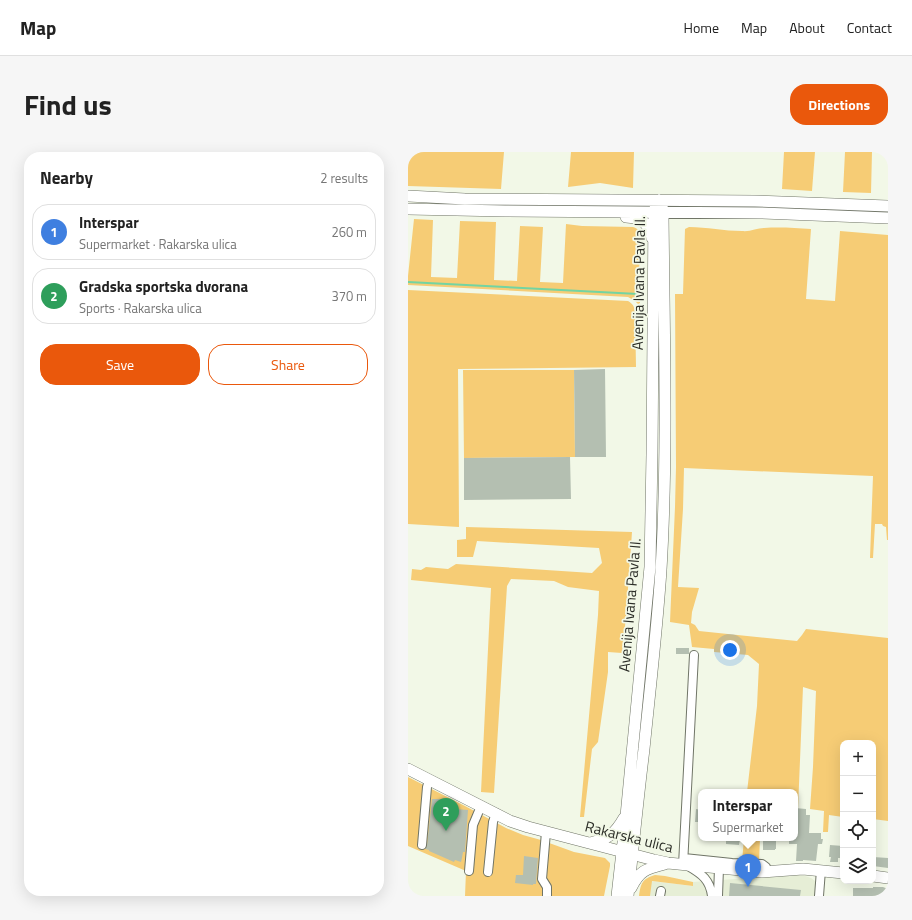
<!DOCTYPE html>
<html lang="en">
<head>
<meta charset="utf-8">
<style>
	body { margin:0; font-family:"Titillium Web",sans-serif; background:#f6f6f6; color:#222 }
	.controls { position:absolute; right:12px; bottom:12px; display:grid; overflow:hidden; border-radius:8px; box-shadow:0 4px 16px #0002 }
	.controls button { width:36px; height:36px; display:grid; place-items:center; padding:0; border:0; border-bottom:1px solid #e0e0e0; background:#fff; color:#222; font:20px sans-serif }
	.you { position:absolute; left:322px; top:498px; width:14px; height:14px; margin:-10px; border:3px solid #fff; border-radius:50%; background:#1a73e8; box-shadow:0 0 0 6px #1a73e833 }
	.badge { display:grid; place-items:center; width:26px; height:26px; border-radius:50%; background:#ea580c; color:#fff; font-size:13px; font-weight:700 }
	.pin { position:absolute; translate:-50% -33px; filter:drop-shadow(0 1px 2px #0008) }
	.pin::after { content:''; position:absolute; top:21px; width:14px; height:12px; background:inherit; clip-path:polygon(0 0,100% 0,50% 100%) }
	.popup { position:absolute; left:290px; top:637px; width:100px; height:52px; box-sizing:border-box; display:grid; place-content:center; border-radius:8px; background:#fff; filter:drop-shadow(0 1px 3px #0005); font-size:13px; white-space:nowrap; color:#767676 }
	.popup b { font-size:15px; color:#222 }
	.popup::after { content:''; position:absolute; left:50%; top:100%; margin-left:-8px; border:8px solid transparent; border-top-color:#fff }
	.list { margin:0; padding:0; list-style:none }
	h2 { display:flex; justify-content:space-between; align-items:center; height:52px; margin:0; padding:0 16px; font-size:17px }
	h2 small { font-size:13px; font-weight:400; color:#767676 }
	.list li { display:grid; grid-template-columns:26px 1fr auto; gap:12px; align-items:center; box-sizing:border-box; height:56px; margin:0 8px 8px; padding:0 8px; border:1px solid #e0e0e0; border-radius:16px }
	.list b { display:block; font-size:15px; white-space:nowrap }
	.list p { margin:0; font-size:13px; white-space:nowrap; color:#767676 }
	.list em { font-size:13px; font-style:normal; color:#767676 }
	.actions { display:flex; gap:8px; padding:12px 16px }
	.actions a { flex:1; padding:9px 0; border:1px solid #ea580c; border-radius:16px; text-align:center; font-size:14px; color:#ea580c }
	.actions .main { background:#ea580c; color:#fff }
	.icon { flex:none; width:22px; height:22px; fill:none; stroke:currentColor; stroke-width:2; stroke-linecap:round; stroke-linejoin:round }
	.map { position:relative; flex:none; width:480px; height:744px; overflow:hidden; border-radius:16px }
	header { display:flex; align-items:center; gap:24px; box-sizing:border-box; height:56px; padding:0 20px; background:#fff; border-bottom:1px solid #e0e0e0 }
	header strong { font-size:19px }
	nav { display:flex; gap:22px; margin-inline-start:auto; font-size:14px }
	.intro { display:flex; align-items:center; justify-content:space-between; box-sizing:border-box; height:96px; padding:0 24px }
	h1 { margin:0; font-size:28px }
	.button { padding:10px 18px; border-radius:16px; background:#ea580c; color:#fff; font-size:14px; font-weight:700 }
	main { display:flex; gap:24px; padding:0 24px }
	aside { flex:1; background:#fff; border-radius:16px; box-shadow:0 4px 16px #0002 }
	.map>svg:first-child { display:block }
	.built { fill:#e6eed6 }
	.green { fill:#f6cc75 }
	.lines { fill:none; stroke-linecap:round; stroke-linejoin:round }
	.stream { stroke:#73d4a2; stroke-width:2 }
	.building { fill:#b4bfb1 }
	.minor-casing { stroke:#707567; stroke-width:10 }
	.major-casing { stroke:#707567; stroke-width:12 }
	.minor { stroke:#fff; stroke-width:8 }
	.major { stroke:#fff; stroke-width:11 }
	.labels { text-anchor:middle; stroke-width:3.5; stroke-linejoin:round; paint-order:stroke }
	.street-label { font-size:15px; fill:#2b2d27; stroke:#f2f8e7 }
</style>
</head>
<body>
<header>
<strong>Map</strong>
<nav><a>Home</a><a>Map</a><a>About</a><a>Contact</a></nav>
</header>
<div class="intro"><h1>Find us</h1><a class="button">Directions</a></div>
<main>
<aside>
<h2>Nearby<small>2 results</small></h2>
<ul class="list">
<li><span class="badge" style="background:#3f7fe0">1</span><div><b>Interspar</b><p>Supermarket · Rakarska ulica</p></div><em>260 m</em></li>
<li><span class="badge" style="background:#2e9e5b">2</span><div><b>Gradska sportska dvorana</b><p>Sports · Rakarska ulica</p></div><em>370 m</em></li>
</ul>
<div class="actions"><a class="main">Save</a><a>Share</a></div>
</aside>
<div class="map">
<svg width="480" height="744" viewBox="0 0 480 744">
	<rect width="100%" height="100%" fill="#f2f8e7"/>
	<path class="built" d="M382,723L397,724L403,726L407,729V744H242L243,729L285,734V730Z"/>
	<path class="green" d="M0,0H96L93,37L0,34Z
		M163,0H226L225,36L192,31L160,35Z
		M376,0H407L404,39L374,37Z
		M437,0H464L463,41L435,40Z
		M6,67L25,68L23,125L49,126L52,69L88,70L86,128L109,129L112,74L135,75L132,130L155,131L158,72L174,74L225,75C231,77 233,80 234,86L231,117L232,151L230,152L227,149L220,145L0,133V124Z
		M281,75C299,75 316,79 334,79C342,80 349,76 356,76C372,75 387,76 403,77L398,147L427,149L432,79L480,83V388H479L478,375L475,374L474,372H467L465,406H462L465,324L276,316L275,357L270,435L291,436L284,460L283,471L287,473L291,479L389,489L394,483L398,477L480,486V669L465,667V591H435V665L421,663L420,680H415L416,659L402,657L405,615L408,539L395,535L390,657L387,656V640H339L349,554L351,512L340,503L306,500V497L284,495L281,473L262,470L267,355L268,315L267,142H275L277,77Z
		M0,138L220,149C225,152 226,154 227,159L228,215L50,217L51,375L0,372Z
		M55,218H166L167,305L56,306Z
		M58,375L224,380L218,465L214,501L200,500V520L190,590L184,597L176,665H172L190,463L191,439L160,435L146,429L103,427L99,434L86,641L73,640L83,436L3,428L4,417L13,418L18,415L40,417L48,412L184,421L194,411L191,396L69,389L65,405H49V388L58,387Z
		M0,625L57,654L98,676L115,683L133,688L166,700L197,706L202,711V714L196,744H57L58,719L0,694Z
		M336,686H352L351,710H334Z
		M247,723L257,724L285,730V734L244,729L242,744H231C233,731 234,727 247,723Z"/>
	<g class="lines">
		<path class="stream" d="M0,130L230,142"/>
	</g>
	<path class="building" d="M197,217L198,305H167L166,218Z
		M162,305L163,347L56,348V306Z
		M268,496H281V502H268Z
		M24,647H37L36,656L60,658L57,700H55L54,706L53,710L47,708L46,710L21,699V698L17,697L19,693Z
		M387,656L398,657V663H402L401,681H413V687H415L414,692H410L408,709L395,708V709H388L389,692H381V686H387Z
		M288,657L293,658V670H287Z
		M318,686H332L331,693L318,692Z
		M356,686H368V697H367V698H355V687Z
		M422,693L435,694V706H430V710H422L423,705H421Z
		M116,704L130,706L128,732H125V733L107,731L108,723H115Z
		M465,705L480,706V716L465,714Z
		M322,731L393,738L392,744H321Z
		M465,735H475L480,737V744H445V736H465Z"/>
	<g class="lines">
		<g class="minor-casing">
			<path id="minor" d="M138,680L134,727L139,735V744
				M14,693L19,635L21,628
				M276,706L324,711L354,712L358,715L359,720
				M275,713L286,503
				M280,714C294,722 302,728 304,744
				M61,719L65,673L73,654
				M80,720L85,670L88,661
				M252,744L253,739
				M310,744L311,716
				M411,744L413,718"/>
		</g>
		<g class="major-casing">
			<path id="major" d="M0,44L57,47L347,49L480,54
				M0,57L97,59L353,61L480,66
				M218,65C234,66 240,70 244,86
				M0,617L102,669L120,675L246,708L260,711L280,713L354,720L395,717L435,721
				M182,691C200,687 207,682 216,666
				M465,724L480,726
				M223,736C232,718 238,717 257,712
				M209,744L218,664L242,415L244,302L246,60L248,53L251,48
				M220,744C225,695 230,646 236,597C242,537 249,478 253,418C260,299 256,180 255,60L254,54L251,48"/>
		</g>
		<use href="#minor" class="minor"/>
		<use href="#major" class="major"/>
	</g>
	<g class="labels">
		<g class="street-label">
			<text transform="translate(231 131) rotate(-89)" y="5">Avenija Ivana Pavla II.</text>
			<text transform="translate(222 453) rotate(-85)" y="5">Avenija Ivana Pavla II.</text>
			<text transform="translate(221 685) rotate(14)" y="5">Rakarska ulica</text>
		</g>
	</g>
</svg>
<div class="controls">
<button>+</button>
<button>−</button>
<button><svg class="icon" aria-label="locate" viewBox="0 0 24 24"><circle cx="12" cy="12" r="6"/><path d="M12 2v4M12 18v4M2 12h4M18 12h4"/></svg></button>
<button><svg class="icon" aria-label="layers" viewBox="0 0 24 24"><path d="M12 4l9 5-9 5-9-5zM3 14l9 5 9-5"/></svg></button>
</div>
<div class="you"></div>
<div class="pin badge" style="left:340px;top:735px;background:#3f7fe0">1</div>
<div class="popup"><b>Interspar</b>Supermarket</div>
<div class="pin badge" style="left:38px;top:679px;background:#2e9e5b">2</div>
</div>
</main>
</body>
</html>
